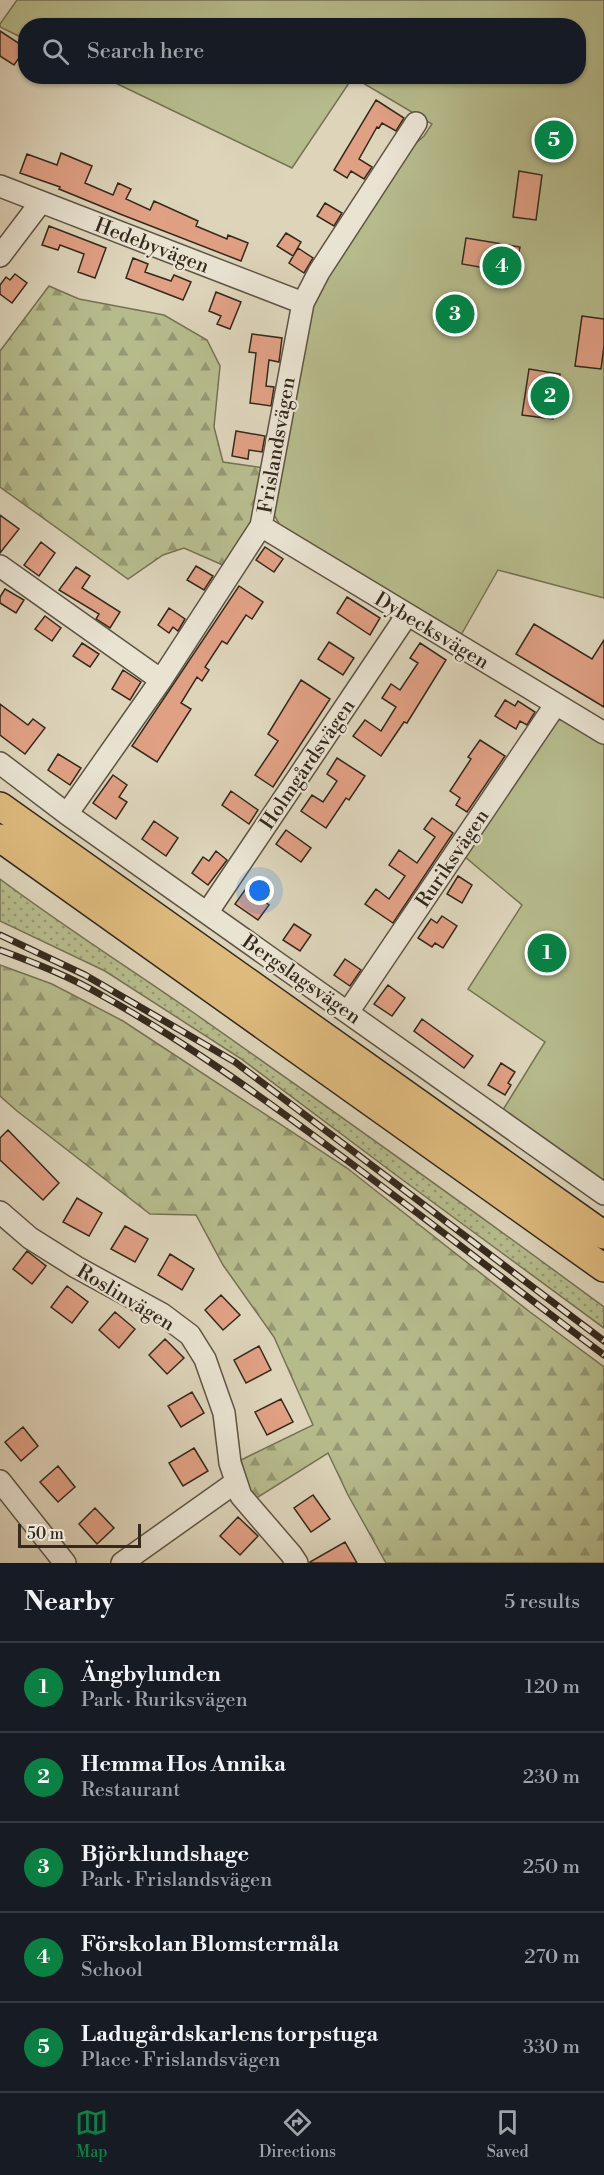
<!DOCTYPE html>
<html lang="en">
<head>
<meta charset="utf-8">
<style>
	body { margin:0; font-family:"Libre Bodoni",serif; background:#20242c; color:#f1f3f6 }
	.scale { position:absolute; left:18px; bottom:15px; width:123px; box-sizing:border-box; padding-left:6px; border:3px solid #35291d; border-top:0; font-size:16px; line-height:21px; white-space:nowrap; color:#35291d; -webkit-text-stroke:4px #e9e3d2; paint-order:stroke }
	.you { position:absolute; left:260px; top:891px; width:21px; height:21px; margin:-15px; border:4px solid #fff; border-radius:50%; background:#1a73e8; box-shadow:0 0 0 9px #1a73e833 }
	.badge { display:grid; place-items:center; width:39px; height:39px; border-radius:50%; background:#0b8043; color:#fff; font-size:20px; font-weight:700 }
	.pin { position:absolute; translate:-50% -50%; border:3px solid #fff; box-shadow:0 2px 6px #0006 }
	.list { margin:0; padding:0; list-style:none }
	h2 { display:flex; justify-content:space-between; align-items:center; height:78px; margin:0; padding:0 24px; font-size:26px }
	h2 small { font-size:20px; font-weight:400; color:#9ea1a6 }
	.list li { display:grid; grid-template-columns:39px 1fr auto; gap:18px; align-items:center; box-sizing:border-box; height:90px; padding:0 24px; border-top:2px solid #363941 }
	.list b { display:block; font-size:22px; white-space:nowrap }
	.list p { margin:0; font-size:20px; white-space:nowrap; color:#9ea1a6 }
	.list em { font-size:20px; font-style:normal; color:#9ea1a6 }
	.icon { flex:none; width:33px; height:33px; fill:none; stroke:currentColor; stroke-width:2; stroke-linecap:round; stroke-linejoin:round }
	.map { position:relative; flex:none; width:604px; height:1563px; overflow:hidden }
	.search { position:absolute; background:#171b24; box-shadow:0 2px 4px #0004; left:18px; right:18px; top:18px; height:66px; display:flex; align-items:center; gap:15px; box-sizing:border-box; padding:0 21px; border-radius:24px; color:#9ea1a6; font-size:22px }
	.sheet { height:528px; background:#171b24 }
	nav { display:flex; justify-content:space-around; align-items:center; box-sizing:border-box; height:84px; border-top:2px solid #363941; background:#171b24; font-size:16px; color:#9ea1a6 }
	nav a { display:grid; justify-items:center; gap:3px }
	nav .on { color:#0b8043 }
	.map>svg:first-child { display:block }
	.grass { fill:url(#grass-dots); stroke:#767254; stroke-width:1.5 }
	.forest { fill:url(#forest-firs); stroke:#767254; stroke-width:1.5 }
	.green { fill:#b6bb8c; stroke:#767254; stroke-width:1.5 }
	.building { fill:#e0a084; stroke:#35291d; stroke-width:1.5 }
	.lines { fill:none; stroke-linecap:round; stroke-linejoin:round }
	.minor-casing { stroke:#5f5444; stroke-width:24 }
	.major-casing { stroke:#35291d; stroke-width:30 }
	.minor { stroke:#e9e3d2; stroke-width:21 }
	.major { stroke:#deba7d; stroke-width:27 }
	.rail-casing { stroke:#35291d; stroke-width:7 }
	.rail { stroke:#e9e3d2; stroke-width:4.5; stroke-dasharray:14; stroke-linecap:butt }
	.labels { text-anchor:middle; stroke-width:4.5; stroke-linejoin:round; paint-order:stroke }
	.street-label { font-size:20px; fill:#35291d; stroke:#e9e3d2 }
</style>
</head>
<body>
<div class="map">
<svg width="604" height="1563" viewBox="0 0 604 1563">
	<defs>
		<pattern id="grass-dots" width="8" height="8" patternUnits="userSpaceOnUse" patternTransform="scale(1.5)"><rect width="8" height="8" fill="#b6bb8c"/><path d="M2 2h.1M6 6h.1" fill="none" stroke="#959872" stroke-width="1.8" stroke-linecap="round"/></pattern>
		<pattern id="forest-firs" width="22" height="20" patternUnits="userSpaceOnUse" patternTransform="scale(1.5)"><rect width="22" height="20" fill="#b6bb8c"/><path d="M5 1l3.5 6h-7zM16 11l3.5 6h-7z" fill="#959872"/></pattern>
	</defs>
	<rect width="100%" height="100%" fill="#ddd4ba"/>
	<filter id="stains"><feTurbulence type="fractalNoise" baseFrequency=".00333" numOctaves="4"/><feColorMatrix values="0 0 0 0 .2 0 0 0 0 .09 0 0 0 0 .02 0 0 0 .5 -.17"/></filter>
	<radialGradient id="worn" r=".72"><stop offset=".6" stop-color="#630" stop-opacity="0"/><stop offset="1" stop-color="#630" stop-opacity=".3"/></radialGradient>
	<path class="grass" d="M0,879C63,926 129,968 194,1013C332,1110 469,1207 604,1307V1328L400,1178L240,1058L105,971L0,921Z"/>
	<path class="forest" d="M49,286L79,299L164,315L207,340L220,366L214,427L223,462L264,468L252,523L225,566L184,548L163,555L128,579L0,487V351Z
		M0,965L52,984L123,1021L347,1168L530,1312L604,1367V1563H386L348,1495L328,1453L255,1499L248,1486L241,1460L313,1425L274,1337L223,1265L196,1215L150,1214L17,1111L0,1096Z"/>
	<path class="green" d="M17,0H604V598L498,570L461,635L281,527L272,511L308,304L408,150L424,136L432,124L353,77L292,168L103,77L578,76V26H26L25,39L0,27V24Z
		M557,720H564L604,744V1185L501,1113L545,1042L468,989L522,905L464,856Z"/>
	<path class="building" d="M0,31L26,48L14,65L0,56Z
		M376,100L404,118L396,131L382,123L379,128L377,127L359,159L372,167L364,179L351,171L347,178L334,170Z
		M546,129L567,134L563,150L542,146Z
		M61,153L92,166L85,183L113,195L118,183L131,189L126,199L150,210L154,201L198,221L196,226L227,239L228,235L248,243L241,261L120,214L59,189L60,187L20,173L27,154L57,165Z
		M519,171L542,175L536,220L513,217Z
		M325,203L342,213L334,226L317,216Z
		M49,226L106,248L95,278L78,272L84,254L60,245L58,250L42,245Z
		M286,233L301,242L293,256L277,246Z
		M466,238L520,247L515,273L462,264Z
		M298,248L313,258L304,273L289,263Z
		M133,258L148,264L145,272L171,281L174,275L191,282L183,300L126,278Z
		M15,274L27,283L12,303L0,294V285L6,277L10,280Z
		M216,292L241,302L230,329L217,324L221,316L209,311Z
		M582,316L604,319V346L601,369L575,366Z
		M252,334L282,338L279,362L269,360L266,386L274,387L271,406L250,403L256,353L249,352Z
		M529,369L560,374L553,419L522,415Z
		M236,431L265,436L262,452L249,450L248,459L232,456Z
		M0,515L19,529L0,553Z
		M41,542L55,553L39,576L24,565Z
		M265,547L283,559L274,572L256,560Z
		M196,566L213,576L204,590L187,580Z
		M76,567L90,576L82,588L120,612L110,628L96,619L99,614L59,590Z
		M239,586L263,602L252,619L246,615L227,644L222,641L205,667L209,670L202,681L197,677L181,703L191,709L157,762L132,746Z
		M5,589L24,600L16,613L0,603V597Z
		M347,597L380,618L370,635L337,613Z
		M169,608L185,619L178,631L173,627L169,633L158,625Z
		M45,616L61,628L52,641L35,629Z
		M534,624L592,659L604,640V707L516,654Z
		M329,642L354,658L343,675L318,659Z
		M82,643L99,654L90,667L73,656Z
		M420,643L446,660L407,723L404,722L381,756L353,736L365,720L381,731L396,707L382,698L391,684L400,690L418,663L410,658Z
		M123,670L141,682L130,700L112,689Z
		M301,680L330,699L273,787L255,775L278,741L268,734Z
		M505,700L515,706L518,701L535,712L527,725L520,721L516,729L495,716Z
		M0,704L28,725L33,719L45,728L25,754L0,735Z
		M480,740L505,756L467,812L456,805L460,798L450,791L471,759L468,757Z
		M58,754L81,768L70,785L48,770Z
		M337,758L365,776L349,800L346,798L326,828L301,811L312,795L323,802L337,781L327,774Z
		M113,775L127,785L119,797L127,802L116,819L93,803Z
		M231,791L258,810L249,824L222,805Z
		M432,818L453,833L393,923L365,904L376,889L389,899L405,876L389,865L399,850L417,863L435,837L424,829Z
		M154,821L178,838L166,856L142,839Z
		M286,830L311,848L301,862L276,844Z
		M216,851L227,860L208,885L192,873L203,857L209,861Z
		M458,876L472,885L462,903L447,894Z
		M252,880L265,889L259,897L269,905L258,920L235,904Z
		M442,916L457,926L443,948L435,943L432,947L418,938L431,919L437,923Z
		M294,924L311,935L300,951L283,940Z
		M345,959L361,970L350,986L334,975Z
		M388,985L405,998L392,1016L374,1004Z
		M422,1019L473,1056L464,1068L414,1031Z
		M501,1063L515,1072L508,1083L511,1085L505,1095L488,1085Z
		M8,1130L59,1183L43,1200L0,1160V1138Z
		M77,1198L102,1213L89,1236L63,1222Z
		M125,1226L148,1239L135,1262L111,1249Z
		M27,1251L46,1266L32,1284L13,1269Z
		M170,1254L194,1269L182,1290L158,1275Z
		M67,1286L88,1302L72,1323L51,1307Z
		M221,1295L240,1315L223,1330L205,1310Z
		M115,1312L135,1329L119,1348L99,1330Z
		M165,1339L184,1358L167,1374L149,1355Z
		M259,1346L271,1370L246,1383L234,1360Z
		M192,1392L204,1413L181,1427L168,1406Z
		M281,1399L293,1422L267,1435L255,1412Z
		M23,1427L38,1446L21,1461L5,1442Z
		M194,1448L208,1471L183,1486L169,1463Z
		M58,1466L75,1487L58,1502L40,1482Z
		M313,1495L330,1519L311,1532L294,1508Z
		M95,1508L114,1528L97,1544L79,1524Z
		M238,1517L258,1536L240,1555L220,1536Z
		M345,1542L357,1563H310V1562Z"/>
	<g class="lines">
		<g class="minor-casing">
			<path id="minor" d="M0,186L303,303
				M0,256L41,202
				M261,526L604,733
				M0,566L161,680
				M0,763L67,814L604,1194
				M67,814L161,680L261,526L303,303L319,272L416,123
				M207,913L407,615
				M348,1012L556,704
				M0,1212L30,1238L76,1267L162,1314L190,1335L205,1359L224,1413L230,1463L241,1496L291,1554L297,1563
				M0,1481L65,1563
				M122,1563L236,1482"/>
		</g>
		<g class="major-casing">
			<path id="major" d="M0,806L604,1235
				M0,838L604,1268"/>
		</g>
		<use href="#minor" class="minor"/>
		<use href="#major" class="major"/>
		<g class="rail-casing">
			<path id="rail" d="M0,935L85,975L235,1062L604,1341
				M0,950C35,963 71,977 103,996C184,1041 259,1095 333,1150C424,1217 514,1287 604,1355"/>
		</g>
		<use href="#rail" class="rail"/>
	</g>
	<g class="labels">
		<g class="street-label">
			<text transform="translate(152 245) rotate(21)" y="7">Hedebyvägen</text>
			<text transform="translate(276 445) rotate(-80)" y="7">Frislandsvägen</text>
			<text transform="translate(432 630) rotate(31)" y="7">Dybecksvägen</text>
			<text transform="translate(307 764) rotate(-56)" y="7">Holmgårdsvägen</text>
			<text transform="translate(452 858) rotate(-56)" y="7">Ruriksvägen</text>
			<text transform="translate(302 979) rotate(35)" y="7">Bergslagsvägen</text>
			<text transform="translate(126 1297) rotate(31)" y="7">Roslinvägen</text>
		</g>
	</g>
	<rect width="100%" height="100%" filter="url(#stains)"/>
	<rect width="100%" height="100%" fill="url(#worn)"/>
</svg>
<div class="scale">50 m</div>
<div class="you"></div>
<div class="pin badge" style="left:547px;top:953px">1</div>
<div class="pin badge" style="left:550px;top:396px">2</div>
<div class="pin badge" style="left:455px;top:314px">3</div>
<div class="pin badge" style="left:502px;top:266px">4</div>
<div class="pin badge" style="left:554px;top:140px">5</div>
<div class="search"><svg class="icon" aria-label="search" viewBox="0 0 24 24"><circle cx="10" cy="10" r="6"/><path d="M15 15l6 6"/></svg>Search here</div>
</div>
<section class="sheet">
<h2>Nearby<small>5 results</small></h2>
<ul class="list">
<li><span class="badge">1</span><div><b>Ängbylunden</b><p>Park · Ruriksvägen</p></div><em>120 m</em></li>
<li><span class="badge">2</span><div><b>Hemma Hos Annika</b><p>Restaurant</p></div><em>230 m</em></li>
<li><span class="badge">3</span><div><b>Björklundshage</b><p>Park · Frislandsvägen</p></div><em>250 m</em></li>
<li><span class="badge">4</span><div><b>Förskolan Blomstermåla</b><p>School</p></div><em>270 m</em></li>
<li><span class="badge">5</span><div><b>Ladugårdskarlens torpstuga</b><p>Place · Frislandsvägen</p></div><em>330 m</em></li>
</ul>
</section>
<nav>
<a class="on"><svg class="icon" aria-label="map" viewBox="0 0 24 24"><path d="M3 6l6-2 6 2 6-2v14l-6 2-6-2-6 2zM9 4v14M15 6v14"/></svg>Map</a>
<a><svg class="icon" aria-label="directions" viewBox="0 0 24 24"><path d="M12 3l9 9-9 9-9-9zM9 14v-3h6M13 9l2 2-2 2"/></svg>Directions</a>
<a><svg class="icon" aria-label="saved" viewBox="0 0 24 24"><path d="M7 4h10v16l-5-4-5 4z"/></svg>Saved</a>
</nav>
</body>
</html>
